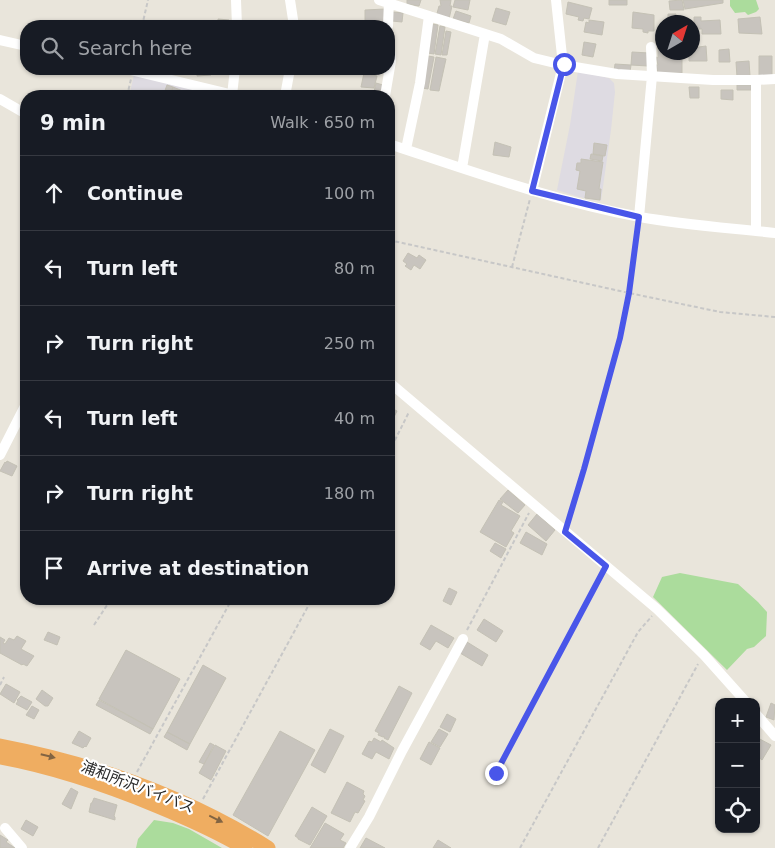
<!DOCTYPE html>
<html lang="en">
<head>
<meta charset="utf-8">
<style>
	body { margin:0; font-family:"DejaVu Sans","Noto Sans JP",sans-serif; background:#20242c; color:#f1f3f6 }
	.controls { position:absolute; right:15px; bottom:15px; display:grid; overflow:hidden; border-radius:10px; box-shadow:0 1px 4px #0004 }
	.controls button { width:45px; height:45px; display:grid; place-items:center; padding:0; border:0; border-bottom:1px solid #363941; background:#171b24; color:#f1f3f6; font:25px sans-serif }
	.compass { position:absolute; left:655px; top:15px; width:45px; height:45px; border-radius:50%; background:#171b24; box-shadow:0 1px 4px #0004; rotate:39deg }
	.stop { position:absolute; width:15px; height:15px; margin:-11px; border:4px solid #4956e9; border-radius:50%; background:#fff }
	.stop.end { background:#4956e9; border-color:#fff; box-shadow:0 1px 5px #0008 }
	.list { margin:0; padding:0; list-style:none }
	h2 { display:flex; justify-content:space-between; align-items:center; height:65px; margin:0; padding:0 20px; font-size:21px }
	h2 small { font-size:16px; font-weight:400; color:#9ea1a6 }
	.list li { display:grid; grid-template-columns:32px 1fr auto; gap:15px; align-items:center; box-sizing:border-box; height:75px; padding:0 20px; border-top:1px solid #363941 }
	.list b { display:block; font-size:19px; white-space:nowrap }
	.list em { font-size:16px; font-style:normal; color:#9ea1a6 }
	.icon { flex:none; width:28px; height:28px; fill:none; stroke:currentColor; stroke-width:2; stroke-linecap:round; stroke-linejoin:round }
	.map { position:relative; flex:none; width:775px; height:848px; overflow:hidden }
	.search { position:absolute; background:#171b24; box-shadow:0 1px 4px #0004; left:20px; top:20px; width:375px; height:55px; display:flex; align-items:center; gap:12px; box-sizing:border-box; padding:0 18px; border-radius:20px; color:#9ea1a6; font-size:19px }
	.panel { position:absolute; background:#171b24; box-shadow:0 1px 4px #0004; left:20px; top:90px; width:375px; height:515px; border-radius:20px }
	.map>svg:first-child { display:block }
	.industrial { fill:#dedbe2 }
	.green { fill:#abdc9c }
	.building { fill:#c8c4be; stroke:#c4c1b5 }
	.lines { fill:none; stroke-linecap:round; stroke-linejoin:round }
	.path { stroke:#c7c7c7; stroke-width:2; stroke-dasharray:4 2.5; stroke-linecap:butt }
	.minor { stroke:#fff; stroke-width:10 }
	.highway { stroke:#efad61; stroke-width:15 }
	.oneway { fill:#826442 }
	.route { stroke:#4956e9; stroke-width:6 }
	.labels { text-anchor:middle; stroke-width:4.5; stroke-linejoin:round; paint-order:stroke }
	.street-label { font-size:15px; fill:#282828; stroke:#fff }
</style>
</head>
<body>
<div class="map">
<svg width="775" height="848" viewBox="0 0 775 848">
	<rect width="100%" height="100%" fill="#e9e5db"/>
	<path class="industrial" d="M578,71L609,78L614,83L615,92L611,130L601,201L579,197L557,190L570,125Z
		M134,75L221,96H129Z"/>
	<path class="green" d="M730,0H756L759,9L756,12L748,15L745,12L735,13L730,6Z
		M680,573L738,584L758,602L767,612L766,636L754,647L747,649L727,670L653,597L662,577Z
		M154,820L173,823L189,829L222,848H136L138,839Z"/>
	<path class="building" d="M407,0H421L419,6L407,4Z
		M440,0H451L450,6H452L449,19L436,17L439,6H441Z
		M455,0H470L468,10L453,7Z
		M609,0H627V5H609Z
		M682,0L684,10H670L669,1Z
		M683,0H723V3L685,9Z
		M568,2L592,8L589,19L584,18L583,21L578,20L579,17L566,14Z
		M496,8L510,12L506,25L492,21Z
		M385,9L386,26H365V10Z
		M456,11L471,16L469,23L453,19Z
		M393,12L403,13L402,22L392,21Z
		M633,12L654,15V31H648V33L643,32V29L632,28Z
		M668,14H676V17H681L682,22H668Z
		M694,17H701V21L720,20L721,34H702V29H694Z
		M760,17L762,34L739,33L738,19Z
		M218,19L229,20V26H218Z
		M589,20L604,22L602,35L584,32L586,22L589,23Z
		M432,24L438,25L434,54L428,53Z
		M440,26L445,27L441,55L435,54Z
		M446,31L451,32L447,55H442Z
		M584,42L596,44L593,57L582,55Z
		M706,46L707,61H689V52H692V48Z
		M658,47H662V52H682V73H658L656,65H658L656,57L658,58Z
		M729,49L730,62H719V50Z
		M632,52L649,53L648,66L631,65Z
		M428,56L434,57L428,89L422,88Z
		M759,56H772V76H759Z
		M436,57L446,59L439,91L430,90Z
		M749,61L750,76L737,77L736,62Z
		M615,64L631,65L630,72L614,71Z
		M197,69H212L211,75L197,76Z
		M364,73L377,76L374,88L361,87Z
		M376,83L383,85L380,96H373Z
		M167,85L173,87L170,96H163Z
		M737,85H751V90H737Z
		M173,87L195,96H170Z
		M689,87H699V98H690Z
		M721,90H733V100L721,99Z
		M495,142L511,147L509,157L493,155Z
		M594,143L607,145L605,156L593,154Z
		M591,154L603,156L602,161L590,159Z
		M581,159L603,162L599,189H601L600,200L585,198L586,191L577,189L580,171L576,170L577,163H581Z
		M408,253L417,258L419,255L426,260L420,269L414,265L411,270L405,266L407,264L403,261Z
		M389,407L397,411L390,425L389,424Z
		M7,461L17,466L12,476L0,471L5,462L6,463Z
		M508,490L525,505L518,513L500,499Z
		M499,500L503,502L501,505L520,516L511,531L514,533L506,547L480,532Z
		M537,514L555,530L546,541L528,525Z
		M526,532L547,544L542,555L520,543Z
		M495,543L506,549L501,558L490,551Z
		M449,588L457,592L451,605L443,601Z
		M484,619L503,631L496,642L477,630Z
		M431,625L454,638L448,648L436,641L430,650L420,644Z
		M48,632L60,637L57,645L44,640Z
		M17,636L26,641L21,649L34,656L27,666L23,664L22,665L0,653V637L5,640L3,643L5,644L9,638L14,640Z
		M467,642L488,655L482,666L460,653Z
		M126,650L180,679L153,729L99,699Z
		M203,665L226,678L190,744L167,732Z
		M6,684L20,692L14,703L0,694Z
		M399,686L412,693L388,740L384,738V736L383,737L378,735L379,733L375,731Z
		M42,690L53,698L48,706H45L36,699Z
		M21,696L32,702L27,710L16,704L18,701L17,700Z
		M99,700L153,729L150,734L96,705Z
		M771,703L775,705L774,720L766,717Z
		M32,706L39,710L34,719L26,715Z
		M447,714L456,719L450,732L440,727Z
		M330,729L344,736L325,773L311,765Z
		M439,729L448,734L440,747L431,742Z
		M79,731L91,738L86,747L85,746L83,748L72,743Z
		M280,731L315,750L268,836L233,815Z
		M167,732L190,744L187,750L164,737Z
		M756,737L771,745L762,760L756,755Z
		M374,738L381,742L382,740L394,748L389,759L376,752L372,759L362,754L369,741L372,742Z
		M429,742L440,748L431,765L420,759Z
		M210,743L214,745L204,764L199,762Z
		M215,745L226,751L211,780L199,773Z
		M347,782L364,791L363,794L365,796L363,800L365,801L358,813L355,812L350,822L331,813Z
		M71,788L78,792L71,809L62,804Z
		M94,798L117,805L114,816L115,817V820L89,812L91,803H92Z
		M312,807L327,816L310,845L298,839V838L295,836Z
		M26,820L38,827L33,836L21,829Z
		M325,823L344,834L340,840L346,843L343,848H310Z
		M0,835L8,840L6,842L15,848H0Z
		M366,838L385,848H360Z
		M438,840L451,848H433Z"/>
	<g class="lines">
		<path class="path" d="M142,26L148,0
			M127,96L131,79
			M389,240L629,293L720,312L775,317
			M512,267L530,199
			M389,452L409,412
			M568,523L620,338L629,293L638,226
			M21,538L26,527
			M94,625L111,599
			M467,630L529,513
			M0,685L4,677
			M137,772L232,599
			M496,773L602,574
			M203,799L312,599
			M520,848L638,632L652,616
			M598,848L698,664"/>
		<path class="minor" d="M236,0L237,26
			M290,0L294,26
			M379,0L501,39L534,58L563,65L617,74L713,80H756V231
			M388,26L389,0
			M0,40L26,46
			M126,69L238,96
			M756,80L775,79
			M232,95L235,69
			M285,96L290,69
			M385,96L391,61L389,39
			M0,99L26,114
			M389,144C471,171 554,201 640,217C684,225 730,228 775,233
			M406,149L420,83L429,16
			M462,168L485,34
			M532,191L563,65L556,0
			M639,217L652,76L651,47
			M389,382L657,609L704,655L746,702
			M0,455L26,404
			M756,714L775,736
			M5,828L22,848
			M350,848L369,817L402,751L463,639"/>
		<path class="highway" d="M0,746C94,764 186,797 268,848
			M0,757C55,767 107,785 158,806C187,818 217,831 245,848"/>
	</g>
	<defs><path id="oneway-solid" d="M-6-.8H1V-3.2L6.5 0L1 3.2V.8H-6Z" transform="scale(1.25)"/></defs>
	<g class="oneway">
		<use href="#oneway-solid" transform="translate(48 756) rotate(14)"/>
		<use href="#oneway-solid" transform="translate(216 819) rotate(26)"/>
	</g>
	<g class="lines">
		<path class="route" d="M496,773L606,566L565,532L584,469L620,338L629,293L639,217L532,191L564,64"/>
	</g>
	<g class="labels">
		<g class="street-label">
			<text transform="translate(138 787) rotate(21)" y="5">浦和所沢バイパス</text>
		</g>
	</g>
</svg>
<div class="controls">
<button>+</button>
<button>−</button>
<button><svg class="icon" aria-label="locate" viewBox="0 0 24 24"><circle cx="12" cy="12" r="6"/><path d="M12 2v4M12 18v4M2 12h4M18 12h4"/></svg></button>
</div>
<svg class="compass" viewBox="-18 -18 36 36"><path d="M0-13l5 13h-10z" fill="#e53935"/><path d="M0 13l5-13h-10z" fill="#9ea1a6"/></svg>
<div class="stop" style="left:564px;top:64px"></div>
<div class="stop end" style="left:496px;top:773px"></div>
<div class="search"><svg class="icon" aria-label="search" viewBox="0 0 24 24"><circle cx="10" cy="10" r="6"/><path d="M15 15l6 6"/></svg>Search here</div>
<section class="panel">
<h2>9 min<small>Walk · 650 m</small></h2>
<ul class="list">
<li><svg class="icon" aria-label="ahead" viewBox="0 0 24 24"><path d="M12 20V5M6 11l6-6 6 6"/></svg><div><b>Continue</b></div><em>100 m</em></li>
<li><svg class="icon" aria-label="left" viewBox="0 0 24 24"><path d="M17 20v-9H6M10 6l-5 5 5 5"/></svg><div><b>Turn left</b></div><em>80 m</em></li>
<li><svg class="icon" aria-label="right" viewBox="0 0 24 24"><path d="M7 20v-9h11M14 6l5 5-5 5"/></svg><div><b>Turn right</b></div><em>250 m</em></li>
<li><svg class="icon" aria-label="left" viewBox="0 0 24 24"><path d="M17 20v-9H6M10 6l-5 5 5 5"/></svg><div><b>Turn left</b></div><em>40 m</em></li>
<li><svg class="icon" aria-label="right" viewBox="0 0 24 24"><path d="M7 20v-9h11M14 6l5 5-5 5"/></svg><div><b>Turn right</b></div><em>180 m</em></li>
<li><svg class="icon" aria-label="arrive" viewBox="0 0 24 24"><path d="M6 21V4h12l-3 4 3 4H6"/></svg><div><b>Arrive at destination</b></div></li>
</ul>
</section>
</div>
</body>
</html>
